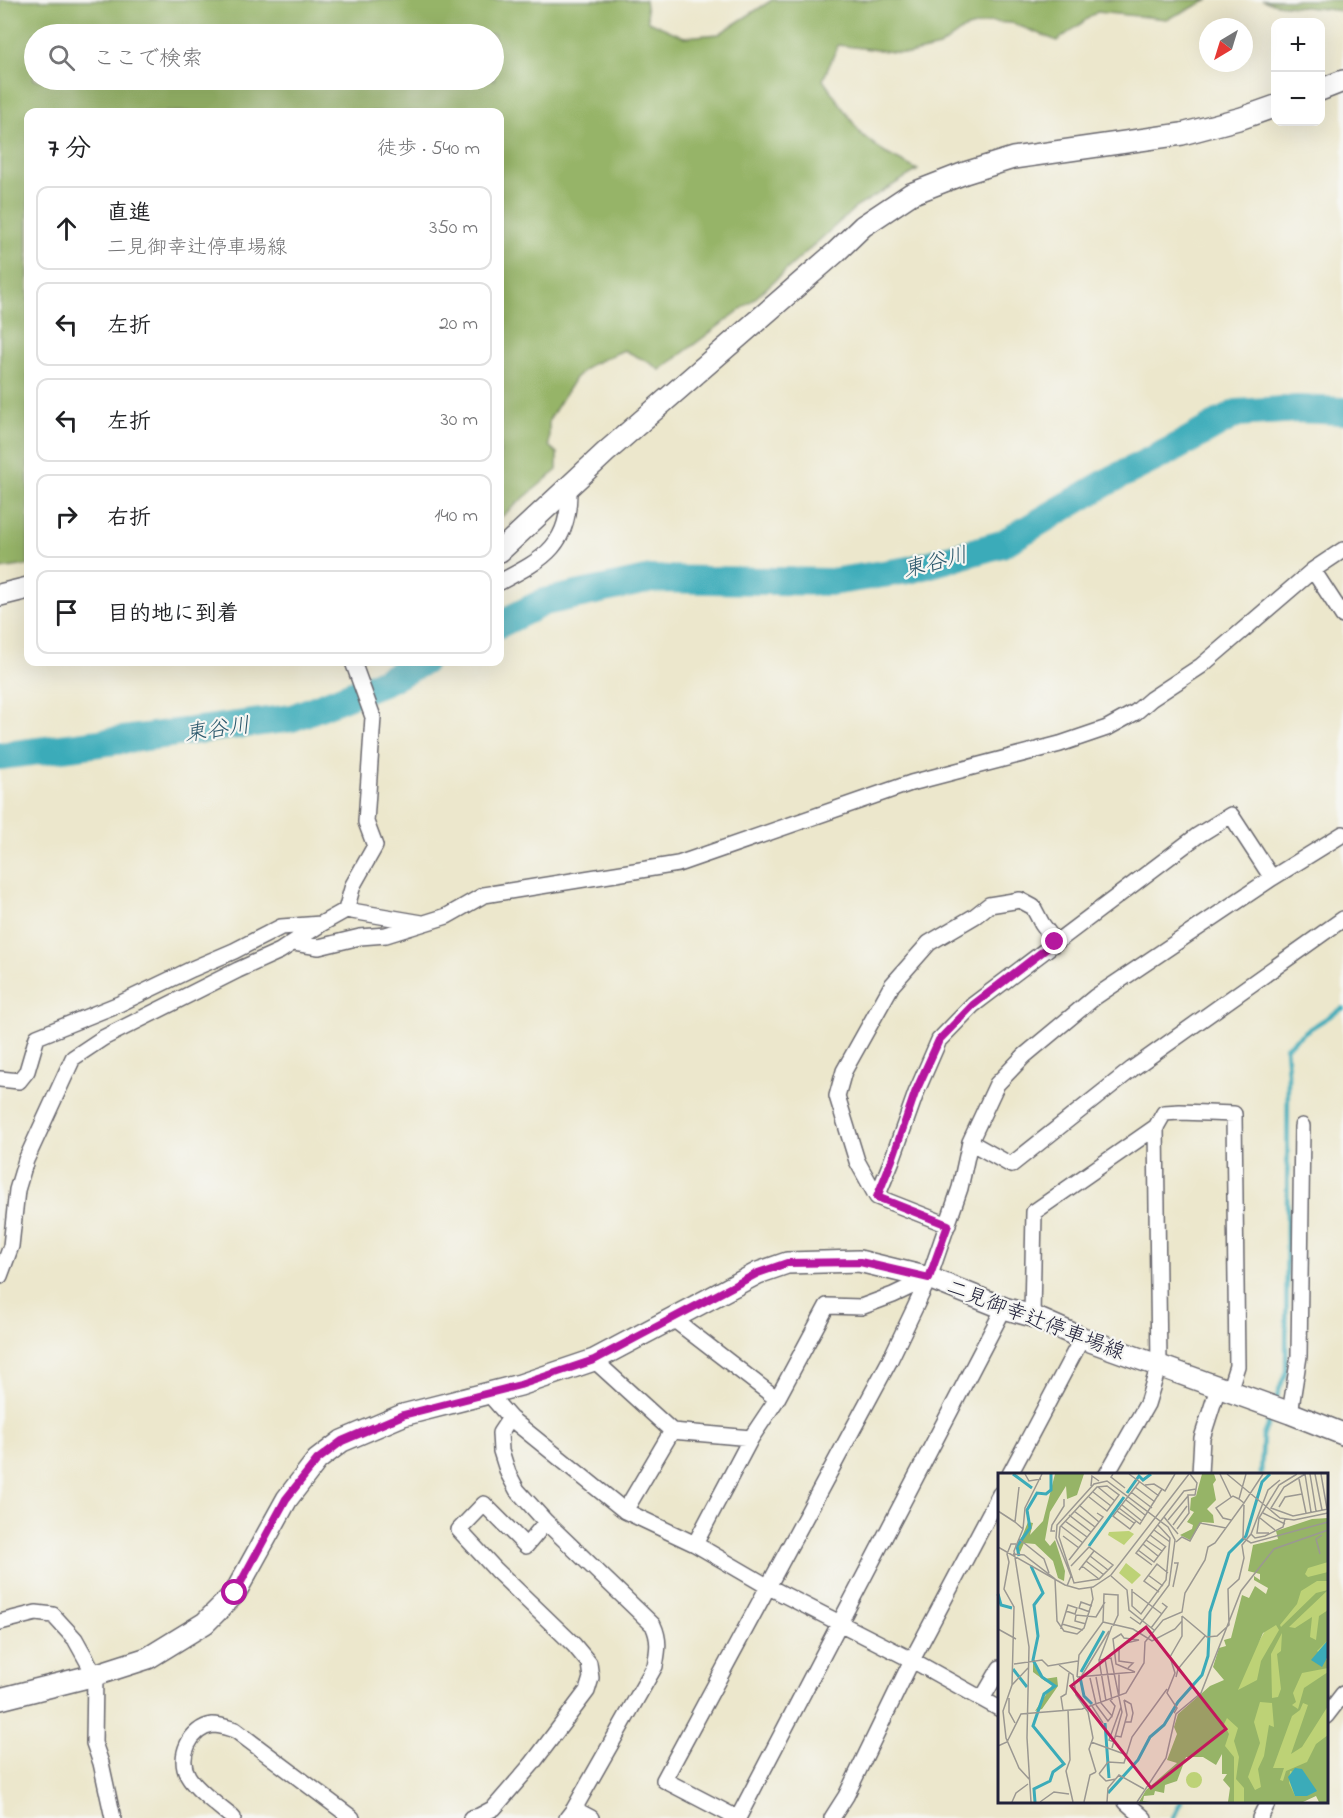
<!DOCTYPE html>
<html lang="ja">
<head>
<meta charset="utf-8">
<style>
	body { margin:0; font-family:"Indie Flower","Klee One",sans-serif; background:#f2f2f2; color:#202124 }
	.controls { position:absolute; right:18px; top:18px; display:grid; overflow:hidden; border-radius:12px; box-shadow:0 6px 24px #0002 }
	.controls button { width:54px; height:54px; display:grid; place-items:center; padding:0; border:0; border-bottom:2px solid #e0e0e0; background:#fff; color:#202124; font:30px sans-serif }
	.compass { position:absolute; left:1199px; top:18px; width:54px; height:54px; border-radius:50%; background:#fff; box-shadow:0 6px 24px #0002; rotate:218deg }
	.stop { position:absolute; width:18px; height:18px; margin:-14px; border:4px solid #b5179e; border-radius:50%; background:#fff }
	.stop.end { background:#b5179e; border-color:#fff; box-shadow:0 2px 6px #0008 }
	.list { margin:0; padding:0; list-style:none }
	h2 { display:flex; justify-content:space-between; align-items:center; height:78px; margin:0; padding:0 24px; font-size:26px }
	h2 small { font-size:20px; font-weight:400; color:#757577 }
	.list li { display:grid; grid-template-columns:39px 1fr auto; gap:18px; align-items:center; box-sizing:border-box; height:84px; margin:0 12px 12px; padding:0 12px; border:2px solid #e0e0e0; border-radius:12px }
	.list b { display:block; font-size:22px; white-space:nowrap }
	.list p { margin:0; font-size:20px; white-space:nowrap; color:#757577 }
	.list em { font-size:20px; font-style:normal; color:#757577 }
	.icon { flex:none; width:33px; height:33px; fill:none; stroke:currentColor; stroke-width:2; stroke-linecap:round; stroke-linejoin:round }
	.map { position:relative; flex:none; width:1343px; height:1818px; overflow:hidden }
	.search { position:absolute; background:#fff; box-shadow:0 6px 24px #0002; left:24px; top:24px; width:480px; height:66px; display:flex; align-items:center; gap:15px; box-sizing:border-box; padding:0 21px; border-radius:33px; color:#757577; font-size:22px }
	.panel { position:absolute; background:#fff; box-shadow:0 6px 24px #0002; left:24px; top:108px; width:480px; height:558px; border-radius:12px }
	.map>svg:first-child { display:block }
	.forest { fill:#96b467; stroke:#5c6b51; stroke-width:1.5; fill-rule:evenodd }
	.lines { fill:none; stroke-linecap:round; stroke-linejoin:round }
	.stream { stroke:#3babb9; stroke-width:4.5 }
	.river { stroke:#3babb9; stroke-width:28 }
	.street-casing { stroke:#69676e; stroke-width:18 }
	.secondary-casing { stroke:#69676e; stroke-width:24 }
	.street { stroke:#fff; stroke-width:15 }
	.secondary { stroke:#fff; stroke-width:21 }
	.route { stroke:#b5179e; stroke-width:8 }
	.labels { text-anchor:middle; stroke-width:4.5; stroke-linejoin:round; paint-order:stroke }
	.street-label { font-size:21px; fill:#22223b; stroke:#f6f6f2 }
	.water-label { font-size:22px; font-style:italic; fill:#2c596d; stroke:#f6f6f2 }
	.inset-river { fill:none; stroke:#3babb9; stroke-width:3 }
	.inset-road { fill:none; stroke:#9b9892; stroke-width:1.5 }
	.view { fill:#c2185b; fill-opacity:0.15; stroke:#c2185b; stroke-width:3 }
	.inset-edge { fill:none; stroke:#22223b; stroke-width:3 }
</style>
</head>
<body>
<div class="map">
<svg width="1343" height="1818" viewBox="0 0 1343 1818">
	<rect width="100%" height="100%" fill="#f6f6f2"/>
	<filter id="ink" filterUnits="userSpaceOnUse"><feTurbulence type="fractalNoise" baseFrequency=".0167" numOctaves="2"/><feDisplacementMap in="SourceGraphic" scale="12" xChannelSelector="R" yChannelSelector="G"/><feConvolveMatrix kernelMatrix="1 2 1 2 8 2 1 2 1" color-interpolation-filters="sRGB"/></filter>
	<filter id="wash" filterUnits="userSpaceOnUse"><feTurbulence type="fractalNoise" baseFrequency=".008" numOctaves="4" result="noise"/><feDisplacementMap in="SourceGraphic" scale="24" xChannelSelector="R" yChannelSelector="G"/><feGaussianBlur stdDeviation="1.35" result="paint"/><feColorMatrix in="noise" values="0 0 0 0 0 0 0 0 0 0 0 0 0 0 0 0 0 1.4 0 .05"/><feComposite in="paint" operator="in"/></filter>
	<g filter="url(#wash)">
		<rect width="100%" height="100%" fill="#ece7cc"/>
		<path class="forest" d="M0,0H645L648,21L684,37L719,34L772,0H1209L1167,19L1097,12L1057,41L1012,23L990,22L964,29L939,47L909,54L838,45L823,80L861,134L885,153L918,170L855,208L752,301L660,370L650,363L624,350L590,365L575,378L549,420V446L557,453V470L500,518V112H28V565L0,569ZM34,34H494V80H34Z
			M1262,0H1343V11L1276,4Z"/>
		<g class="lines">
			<path class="stream" d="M1275,1402L1286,1371L1288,1072L1286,1047L1306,1031L1343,1008
				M1261,1474L1263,1436L1272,1413
				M1173,1818L1181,1802"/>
			<path class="river" d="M500,624L544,602L651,579L831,582L909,570L1002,544L1109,481L1175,448L1237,413L1297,409L1343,411
				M0,756L292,718L385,681L423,662"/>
		</g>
	</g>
	<g filter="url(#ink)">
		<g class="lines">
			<g class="street-casing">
				<path id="street" d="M1313,570L1343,616
					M500,582C546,558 570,545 569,487
					M346,910L422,923
					M294,943L319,947L360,937L386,935L447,916L484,895L678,864L911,783L1060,744L1107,728L1136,712L1151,699L1201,666L1313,570L1343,550
					M0,1079L19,1081L27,1071L37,1037L119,1004L192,969L234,951L281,927L321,924
					M1156,1127L1164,1113L1180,1112L1234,1114L1237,1366L1229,1391
					M970,1142L1011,1165L1132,1069L1343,919
					M877,1197L892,1160L916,1093L939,1040L973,1005L1197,836L1231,815L1272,878
					M948,1225L877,1197L857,1161L837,1096L844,1071L892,985L929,943L975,916L989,905L1020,900L1033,907L1042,924L1055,942
					M0,1276L11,1246L17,1190L26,1160L73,1058L103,1038L238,970L280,951L321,924L346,910L353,885L375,846L366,822L373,717L353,662
					M1032,1316L1034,1212L1156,1127L1159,1365L1147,1404L1107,1474
					M672,1318L777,1399
					M594,1360L672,1431L751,1438
					M488,1393L510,1418L625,1511L695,1544L767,1586L912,1660L1000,1709
					M1290,1413L1299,1356L1302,1126
					M510,1418L500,1433L501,1451L508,1473L517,1490L546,1522L653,1625C660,1640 658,1650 655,1666L574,1809L567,1818
					M1010,1474L1082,1338
					M1200,1474L1202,1438L1218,1388
					M625,1511L672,1431
					M695,1544L751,1438L777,1399L827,1306L861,1307L893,1295L929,1278
					M0,1622L36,1613L53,1615L75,1639L95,1675L94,1743L101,1763L113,1818
					M982,1699L1000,1668
					M1326,1716L1343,1694
					M1126,1802L1144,1818
					M574,1809L591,1818
					M233,1818C221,1808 195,1789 188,1776C177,1757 190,1728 213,1725C221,1725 228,1728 235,1730L352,1818
					M471,1818L479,1816L494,1808L532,1764L587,1691L591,1678L589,1663L574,1645L496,1570L459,1530L484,1504L526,1546L546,1522
					M737,1818L664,1780L890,1360L929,1278L960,1188L970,1142L997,1084L1024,1056L1095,997L1272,878L1343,834
					M738,1818L1004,1308
					M832,1818L846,1796L912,1660L1000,1494
					M1260,1818L1268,1802"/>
			</g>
			<g class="secondary-casing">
				<path id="secondary" d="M1320,90L1343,81
					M500,551L606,452L835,253L863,226L911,194L965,173L1013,158L1182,134L1242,118L1276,106
					M0,595L28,588
					M0,1699L95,1675L148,1658L205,1623L235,1593L287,1499L317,1460L342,1441L403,1415L520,1385L594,1360L758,1273L787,1263L859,1261L929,1278L1004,1308L1032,1316L1082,1338L1290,1413L1343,1434"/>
			</g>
			<use href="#street" class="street"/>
			<use href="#secondary" class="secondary"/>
		</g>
	</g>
	<g class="lines" filter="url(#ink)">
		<path class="route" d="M235,1593L286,1499L317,1460L342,1441L403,1415L520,1385L594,1360L758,1273L787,1263L860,1262L929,1278L948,1225L877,1197L892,1160L915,1093L939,1040L973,1005L1055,942"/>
	</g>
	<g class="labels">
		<g class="street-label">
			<text transform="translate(1036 1319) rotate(21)" y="7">二見御幸辻停車場線</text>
		</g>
		<g class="water-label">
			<text transform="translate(935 561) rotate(-14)" y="8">東谷川</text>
			<text transform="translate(217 728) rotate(-8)" y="8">東谷川</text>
		</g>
	</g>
	<g transform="translate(998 1473)">
		<rect width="330" height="330" fill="#ece7cc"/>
		<path d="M131,58L136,61L126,72L110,62L111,59ZM330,59V314L310,326L290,329H231L234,318L223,258L235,214L297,105L326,79ZM128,90L143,102L134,111L121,100ZM188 307a8 8 0 1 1 16 0a8 8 0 1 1-16 0Z" fill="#bdd276"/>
		<path d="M57,1H86L79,22L69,26L68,13L52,39L47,67L52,73L57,67L67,98L66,108L60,105L55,88L37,71L26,70L22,79L19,76L30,49L35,50L32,62L45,48ZM204,1H216L218,7L215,11L218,27L209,36L215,42L216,50L204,49L192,67L182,62L194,56L195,52L189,49L196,39L192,37L193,25L198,23ZM330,45V89L310,95L307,101L310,104L330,99V108H319L303,118L299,131L282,152L283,154L318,120L330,117L291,154L297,155L314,144L312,164L318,167L321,143L330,137V167L319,178L329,187L330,183V195L304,200L295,220L298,229L294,232L300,236L306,215L330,199V233L304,274L293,281L310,232L305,230L302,237L294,243L275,295H286L282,307L285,308L288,298L309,289L318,271L330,262V329H321L318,323L305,329H246V315L238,306L241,284L236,268L240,255L229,245L226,251L231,261L227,273L236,284V329H230L232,315L225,307L229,301H224V281L218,292L205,284H188L179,308L167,312L166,320L157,318L156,322L146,323L145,328L153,329H141L148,317L179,290L169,287L179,261L176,254L180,241L212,213L226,207L215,194L221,175L228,173L226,167L233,165L244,122L251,125L257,113L268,121L270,115L256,107V103L262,107V101L250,98L255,72L280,66L278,58L314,46ZM278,152L281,157L263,188L259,207L240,217L265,160ZM284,160L283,178L279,181L283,216L280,224L274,225L273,181ZM262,229L274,230L276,254L271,252L266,283L260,296L263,314L257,317L250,304L262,270L256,249ZM292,298L306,301L314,314L297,323L291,310ZM35,190L46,206L59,204L60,213L44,236L37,238L55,211L47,208L35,199Z" fill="#96b467" fill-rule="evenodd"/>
		<path d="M330,167V183L324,194L313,187ZM297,295L304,296L319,318L309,323H297L290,304Z" fill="#3babb9"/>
		<path class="inset-river" d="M15,1L34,15M129,20L141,3L145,7L153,1M91,73L126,24M21,83L19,73L32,55L29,37L39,20L48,21L53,17V1M33,93L45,120L36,132L40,163L35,187L44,204L57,213L46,221L35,253L66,291L55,299L52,308L36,316L37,329M0,121L3,132L14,135M15,196L29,214M83,199L106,158M82,204L86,223L94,231M107,250L111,305M110,320L140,287L152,264L166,252L180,229L204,202L210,183L212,139L231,80L248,63L264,9L272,1"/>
		<path class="inset-road" d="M27,1L31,8L43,6M115,1L113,4L127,15M131,1L161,23M222,1L233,24M229,1L282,45L296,47L330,40M248,1L241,26L246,30L265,1M307,1L286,14L273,35L295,43L330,36M307,1L313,39M312,1L318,38M317,1L324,37M323,1L329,36M301,6L308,40M147,12L156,11L167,18L177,1M93,13L94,3L101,8M21,14L17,49L25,56M100,14L117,28M137,14L157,29M95,19L113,33M133,19L154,35M128,27L147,42M81,32L101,49M124,32L144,48M246,32L245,65L253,70L330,49M281,34L287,24L304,21M121,35L142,51L164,16M0,38L17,49M76,38L97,54M119,38L136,50M265,40L287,51M71,42L93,59M166,44L180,61M262,45L277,57M170,47L190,23M233,47L225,45L218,35L235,23L241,26M67,48L89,64M138,48L132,56L115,43L142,8M175,52L189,33M63,53L85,70M179,56L191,40L190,22H197L199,10L192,1M156,57L172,69M57,58H53L54,52L66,33V26M271,60H259L261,45L281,12L299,1M253,61L257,65L267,63L285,54L287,46M152,62L168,74M65,63L81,75M21,66L46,86L51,100M148,67L164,78M178,69L184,64L192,68L202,50L228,55M145,71L160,83M0,74L67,112L81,116L95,114L113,102L191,1M140,77L156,89L168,73M15,81L26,82L57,106L59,148L66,158L79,161L86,155L95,126L93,114M322,81L318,66L324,62M92,83L110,97M71,87L105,44L99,40M88,88L106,102M154,92L138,80L186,18L198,16M73,93L91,74L115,92L101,106L76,110L61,64L62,54L99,14L109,13L121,22L109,38L91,24M84,93L101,106M81,97L96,78M150,102L165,113M113,103L129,117L131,137L156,157M69,113L73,103L58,65L59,52L96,11L109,8L170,54L177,67L171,112L142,151L132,144M175,114L180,90H176M134,116V133L143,141L168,107L172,65L160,52M135,119L164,141M161,119L146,108L159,91L170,100M92,139L81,135L83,129L94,133M184,143L209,164L219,163L231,152L230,116L241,106L246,85L244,72L253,61L270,17L282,7M105,149L135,156L154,168L177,156L184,148M64,151L85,157M88,151L77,148L78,142L98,144L107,129M153,155L169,134L164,130M0,156L18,166M63,156V155L70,132L79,135L77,141L68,138M107,186L114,227M101,187L114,153M16,191L44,187L50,193L80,188M61,192L75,202L78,222L90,239L95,265L91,276L98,299M30,195L14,212L5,238L8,265L21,295L31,306M130,195L135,190L121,188V176L128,170L141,167L126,165L123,161L115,166L118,191L137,199M121,200V222M79,204L81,182L105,149L106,121L120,122V142L115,153M79,204L137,199M83,204L111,158M98,204L103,230L114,243L117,233L112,227M178,204L180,196L207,163M92,205L98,231M14,212L16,134L6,116L11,89L9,81L13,71H18M11,225V239L17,250M126,227L133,231L135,240L133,249H127M108,228L101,187L113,185L124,239L114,275M98,232L110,248L114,243M94,233L105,250M65,237L63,224L68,221L71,200M70,237L72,287L68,298L75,329M176,240L179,235L169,220L177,200L172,184L184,163V143M118,263L123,264L129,242L126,227M93,269L129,282M116,269L111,267L123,234M0,273L9,269L23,241L84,236L128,220L146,190L147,169L165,147L184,139L187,120L207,87L210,74L217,70L246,30M101,301L110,289L126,290L134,264L169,216M101,301L108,308L118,306M14,329L18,320L30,311M33,329L29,265L31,174L16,78L25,56L27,35L44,1M42,329L56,319L71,321M86,329L92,302L98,299M109,329L110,315L121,302L146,316M139,329L168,285L178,241L203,220L243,118L276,76L330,57"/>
		<path class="view" d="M148,154L228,256L153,315L73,213Z"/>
		<rect width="330" height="330" class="inset-edge"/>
	</g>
</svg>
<div class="controls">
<button>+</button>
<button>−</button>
</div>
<svg class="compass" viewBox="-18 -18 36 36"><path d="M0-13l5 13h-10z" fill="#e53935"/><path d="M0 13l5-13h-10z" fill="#757577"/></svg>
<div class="stop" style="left:235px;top:1593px"></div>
<div class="stop end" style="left:1055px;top:942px"></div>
<div class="search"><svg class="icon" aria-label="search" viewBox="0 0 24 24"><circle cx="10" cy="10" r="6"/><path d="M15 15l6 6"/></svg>ここで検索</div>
<section class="panel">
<h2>7 分<small>徒歩 · 540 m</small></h2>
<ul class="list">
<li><svg class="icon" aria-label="ahead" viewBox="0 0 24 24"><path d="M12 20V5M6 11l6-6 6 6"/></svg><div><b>直進</b><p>二見御幸辻停車場線</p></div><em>350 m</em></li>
<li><svg class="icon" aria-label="left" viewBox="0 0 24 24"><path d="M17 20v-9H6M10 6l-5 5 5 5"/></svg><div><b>左折</b></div><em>20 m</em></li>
<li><svg class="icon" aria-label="left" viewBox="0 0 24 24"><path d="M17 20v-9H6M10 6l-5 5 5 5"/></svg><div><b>左折</b></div><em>30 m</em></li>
<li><svg class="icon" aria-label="right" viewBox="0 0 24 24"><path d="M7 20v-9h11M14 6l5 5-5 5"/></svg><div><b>右折</b></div><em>140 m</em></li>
<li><svg class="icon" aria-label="arrive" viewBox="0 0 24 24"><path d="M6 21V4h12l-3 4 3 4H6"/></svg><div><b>目的地に到着</b></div></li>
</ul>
</section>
</div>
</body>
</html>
